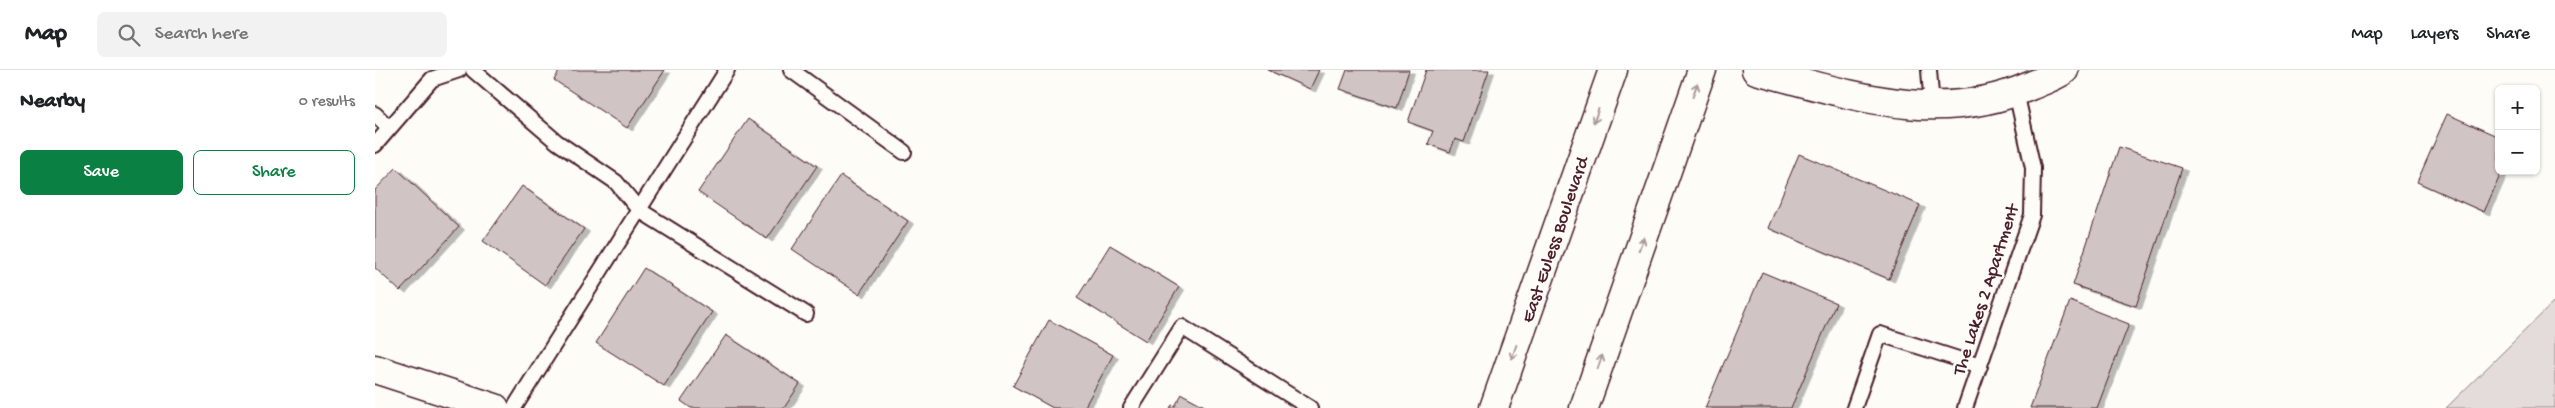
<!DOCTYPE html>
<html lang="en">
<head>
<meta charset="utf-8">
<style>
	body { margin:0; font-family:"Gochi Hand",sans-serif; background:#f2f2f2; color:#202124 }
	.controls { position:absolute; right:15px; top:15px; display:grid; overflow:hidden; border-radius:8px; box-shadow:0 1px 4px #0004 }
	.controls button { width:45px; height:45px; display:grid; place-items:center; padding:0; border:0; border-bottom:1px solid #e0e0e0; background:#fff; color:#202124; font:25px sans-serif }
	.list { margin:0; padding:0; list-style:none }
	h2 { display:flex; justify-content:space-between; align-items:center; height:65px; margin:0; padding:0 20px; font-size:21px }
	h2 small { font-size:16px; font-weight:400; color:#757577 }
	.actions { display:flex; gap:10px; padding:15px 20px }
	.actions a { flex:1; padding:11px 0; border:1px solid #0b8043; border-radius:8px; text-align:center; font-size:18px; color:#0b8043 }
	.actions .main { background:#0b8043; color:#fff }
	.icon { flex:none; width:28px; height:28px; fill:none; stroke:currentColor; stroke-width:2; stroke-linecap:round; stroke-linejoin:round }
	.map { position:relative; flex:none; width:2180px; height:338px; overflow:hidden }
	header { display:flex; align-items:center; gap:30px; box-sizing:border-box; height:70px; padding:0 25px; background:#fff; border-bottom:1px solid #e0e0e0 }
	header strong { font-size:24px }
	nav { display:flex; gap:28px; margin-inline-start:auto; font-size:18px }
	.search { width:350px; height:45px; background:#f2f2f2; display:flex; align-items:center; gap:12px; box-sizing:border-box; padding:0 18px; border-radius:8px; color:#757577; font-size:19px }
	main { display:flex }
	aside { flex:1; background:#fff }
	.map>svg:first-child { display:block }
	.green { fill:#e3dcda; stroke:#967e82 }
	.building { fill:#d0c5c4; stroke:#4a1f2b; filter:url(#shadow) }
	.lines { fill:none; stroke-linecap:round; stroke-linejoin:round }
	.lane-casing { stroke:#4a1f2b; stroke-width:18 }
	.street-casing { stroke:#4a1f2b; stroke-width:31 }
	.secondary-casing { stroke:#4a1f2b; stroke-width:31 }
	.primary-casing { stroke:#4a1f2b; stroke-width:31 }
	.lane { stroke:#fdfcf7; stroke-width:14 }
	.street { stroke:#fdfcf7; stroke-width:28 }
	.secondary { stroke:#fdfcf7; stroke-width:28 }
	.primary { stroke:#fdfcf7; stroke-width:28 }
	.oneway { stroke:#ac999b }
	.labels { text-anchor:middle; stroke-width:5; stroke-linejoin:round; paint-order:stroke }
	.street-label { font-size:19px; fill:#4a1f2b; stroke:#fdfcf7 }
</style>
</head>
<body>
<header>
<strong>Map</strong>
<div class="search"><svg class="icon" aria-label="search" viewBox="0 0 24 24"><circle cx="10" cy="10" r="6"/><path d="M15 15l6 6"/></svg>Search here</div>
<nav><a>Map</a><a>Layers</a><a>Share</a></nav>
</header>
<main>
<aside>
<h2>Nearby<small>0 results</small></h2>
<ul class="list">
</ul>
<div class="actions"><a class="main">Save</a><a>Share</a></div>
</aside>
<div class="map">
<svg width="2180" height="338" viewBox="0 0 2180 338">
	<defs>
		<filter id="shadow"><feDropShadow dx="5.5" dy="3" stdDeviation="0" flood-color="#0004"/></filter>
	</defs>
	<rect width="100%" height="100%" fill="#fdfcf7"/>
	<filter id="ink" filterUnits="userSpaceOnUse"><feTurbulence type="fractalNoise" baseFrequency=".02" numOctaves="2"/><feDisplacementMap in="SourceGraphic" scale="10" xChannelSelector="R" yChannelSelector="G"/><feConvolveMatrix kernelMatrix="1 2 1 2 8 2 1 2 1" color-interpolation-filters="sRGB"/></filter>
	<g filter="url(#ink)">
		<path class="green" d="M2180,231V338H2071Z"/>
		<path class="building" d="M185,0H290L252,58L179,10Z
			M893,0H944L935,19Z
			M972,0H1034L1022,38L965,19Z
			M1051,0H1114L1089,72L1080,69L1075,82L1053,74L1058,61L1033,52Z
			M2072,44L2124,67V101H2127L2109,142L2042,112Z
			M373,49L442,96L392,169L323,122Z
			M1744,77L1807,98L1761,236L1698,215Z
			M1424,84L1545,135L1514,209L1393,158Z
			M21,98L84,157L25,221L0,198V120Z
			M466,106L533,151L484,224L417,179Z
			M147,116L209,159L170,215L108,171Z
			M735,175L804,217L771,271L702,228Z
			M269,198L337,242L289,316L221,273Z
			M1387,202L1461,233L1416,338H1330Z
			M1695,231L1754,254L1722,338H1655Z
			M674,250L738,285L709,338H678L638,316Z
			M351,265L425,314L409,338H316L306,331Z
			M807,324L833,338H795L797,335L800,336Z"/>
		<g class="lines">
			<g class="lane-casing">
				<path id="lane" d="M98,0L182,72L241,112L264,140L431,244
					M416,0L529,82
					M1554,0L1557,37
					M0,44L14,58
					M0,75L57,9L84,0
					M139,338L352,0
					M756,338L807,257L935,338
					M1479,338L1505,264L1605,296
					M1590,338L1657,145L1658,98L1641,22"/>
			</g>
			<g class="street-casing">
				<path id="street" d="M0,299L120,338"/>
			</g>
			<g class="secondary-casing">
				<path id="secondary" d="M1381,0C1474,24 1561,57 1655,16C1667,11 1679,7 1689,0"/>
			</g>
			<g class="primary-casing">
				<path id="primary" d="M1119,338L1238,0
					M1209,338L1327,0"/>
			</g>
			<use href="#lane" class="lane"/>
			<use href="#street" class="street"/>
			<use href="#secondary" class="secondary"/>
			<use href="#primary" class="primary"/>
		</g>
		<defs><path id="oneway-shaft" d="M-6 0H5M1.5-3L5.5 0L1.5 3" fill="none" stroke-width="1.6" stroke-linecap="round" stroke-linejoin="round" transform="scale(1.25)"/></defs>
		<g class="oneway">
			<use href="#oneway-shaft" transform="translate(1320 20) rotate(-71)"/>
			<use href="#oneway-shaft" transform="translate(1221 46) rotate(109)"/>
			<use href="#oneway-shaft" transform="translate(1266 174) rotate(-71)"/>
			<use href="#oneway-shaft" transform="translate(1139 282) rotate(109)"/>
			<use href="#oneway-shaft" transform="translate(1225 292) rotate(-71)"/>
		</g>
	</g>
	<g class="labels">
		<g class="street-label">
			<text transform="translate(1178 169) rotate(-71)" y="7">East Euless Boulevard</text>
			<text transform="translate(1609 219) rotate(-72)" y="7">The Lakes 2 Apartment</text>
		</g>
	</g>
</svg>
<div class="controls">
<button>+</button>
<button>−</button>
</div>
</div>
</main>
</body>
</html>
